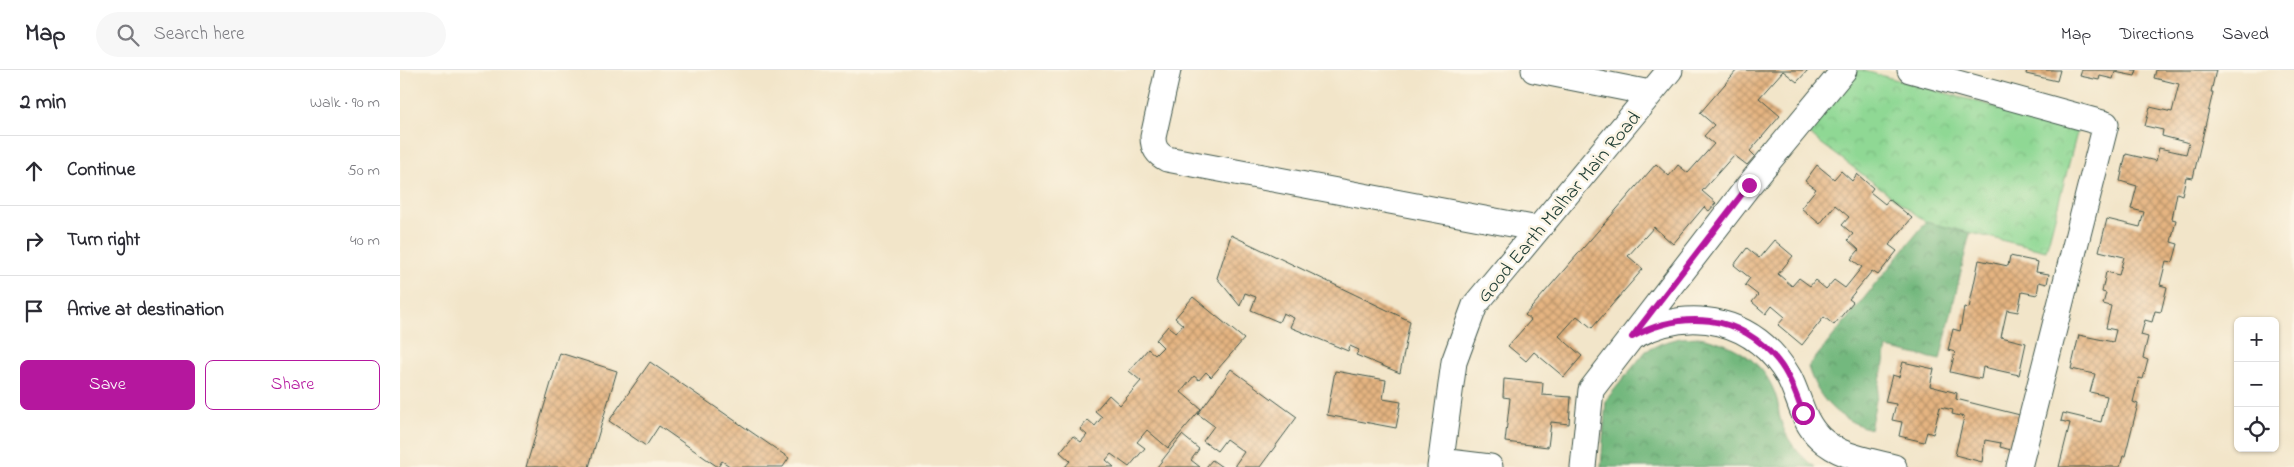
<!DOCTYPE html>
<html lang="en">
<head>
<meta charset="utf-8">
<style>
	body { margin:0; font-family:"Indie Flower",sans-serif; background:#f7f7f7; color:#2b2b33 }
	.controls { position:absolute; right:15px; bottom:15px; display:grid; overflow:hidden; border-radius:8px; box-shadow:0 1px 4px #0004 }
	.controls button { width:45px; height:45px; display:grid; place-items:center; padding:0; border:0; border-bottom:1px solid #e1e1e2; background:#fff; color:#2b2b33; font:25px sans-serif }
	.stop { position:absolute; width:15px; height:15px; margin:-11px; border:4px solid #b5179e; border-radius:50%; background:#fff }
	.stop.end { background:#b5179e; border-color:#fff; box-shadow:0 1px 5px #0008 }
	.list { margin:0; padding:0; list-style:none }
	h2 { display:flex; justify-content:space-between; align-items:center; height:65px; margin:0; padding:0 20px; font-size:21px }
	h2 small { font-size:16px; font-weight:400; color:#7c7c81 }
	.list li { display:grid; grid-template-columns:32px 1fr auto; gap:15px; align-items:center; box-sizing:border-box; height:70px; padding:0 20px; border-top:1px solid #e1e1e2 }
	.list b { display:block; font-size:19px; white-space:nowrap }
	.list em { font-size:16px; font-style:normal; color:#7c7c81 }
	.actions { display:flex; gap:10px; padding:15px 20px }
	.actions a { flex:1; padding:11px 0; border:1px solid #b5179e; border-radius:8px; text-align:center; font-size:18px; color:#b5179e }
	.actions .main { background:#b5179e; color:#fff }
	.icon { flex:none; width:28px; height:28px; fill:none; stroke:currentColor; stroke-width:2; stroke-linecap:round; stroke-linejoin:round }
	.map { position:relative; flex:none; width:1894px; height:397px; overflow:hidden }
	header { display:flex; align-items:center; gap:30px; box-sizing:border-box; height:70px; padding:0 25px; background:#fff; border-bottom:1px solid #e1e1e2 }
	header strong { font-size:24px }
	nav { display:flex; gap:28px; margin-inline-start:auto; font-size:18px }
	.search { width:350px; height:45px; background:#f7f7f7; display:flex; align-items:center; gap:12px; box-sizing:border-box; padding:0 18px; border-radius:28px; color:#7c7c81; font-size:19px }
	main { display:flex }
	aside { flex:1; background:#fff }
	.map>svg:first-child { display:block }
	.forest { fill:url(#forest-crowns); stroke:#497a59 }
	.park { fill:url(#park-crowns); stroke:#578a64 }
	.building { fill:url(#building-cross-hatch) }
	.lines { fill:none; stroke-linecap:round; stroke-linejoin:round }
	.minor-casing { stroke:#3f564a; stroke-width:27 }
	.minor { stroke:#fff; stroke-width:25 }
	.route { stroke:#b5179e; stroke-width:6 }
	.labels { text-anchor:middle; stroke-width:5; stroke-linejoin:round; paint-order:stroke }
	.street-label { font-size:20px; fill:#1f3d34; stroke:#fcf5e5 }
</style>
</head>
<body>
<header>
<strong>Map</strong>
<div class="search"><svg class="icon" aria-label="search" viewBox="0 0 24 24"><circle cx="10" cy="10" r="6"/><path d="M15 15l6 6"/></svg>Search here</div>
<nav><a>Map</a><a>Directions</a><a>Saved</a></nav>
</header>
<main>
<aside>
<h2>2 min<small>Walk · 90 m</small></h2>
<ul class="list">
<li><svg class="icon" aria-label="ahead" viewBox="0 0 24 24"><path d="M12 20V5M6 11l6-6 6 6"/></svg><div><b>Continue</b></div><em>50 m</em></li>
<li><svg class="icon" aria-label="right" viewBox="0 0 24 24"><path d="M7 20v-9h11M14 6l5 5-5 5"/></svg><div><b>Turn right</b></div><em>40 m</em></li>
<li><svg class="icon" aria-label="arrive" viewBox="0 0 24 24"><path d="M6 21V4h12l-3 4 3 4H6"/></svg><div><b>Arrive at destination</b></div></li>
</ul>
<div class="actions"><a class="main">Save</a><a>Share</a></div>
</aside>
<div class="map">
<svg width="1894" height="397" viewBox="0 0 1894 397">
	<defs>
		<pattern id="forest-crowns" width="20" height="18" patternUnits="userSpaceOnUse" patternTransform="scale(1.25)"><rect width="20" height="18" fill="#73b87e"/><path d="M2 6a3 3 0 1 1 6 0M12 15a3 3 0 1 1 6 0" fill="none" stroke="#5e9768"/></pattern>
		<pattern id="park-crowns" width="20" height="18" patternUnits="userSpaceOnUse" patternTransform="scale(1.25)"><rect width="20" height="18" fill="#8fd894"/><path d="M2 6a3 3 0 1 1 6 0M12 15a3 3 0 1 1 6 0" fill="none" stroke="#7bba80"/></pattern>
		<pattern id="building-cross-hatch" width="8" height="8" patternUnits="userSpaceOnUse" patternTransform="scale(1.25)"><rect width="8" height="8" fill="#e5b481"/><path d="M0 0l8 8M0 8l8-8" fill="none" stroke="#b9946a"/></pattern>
	</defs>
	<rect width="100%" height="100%" fill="#fcf5e5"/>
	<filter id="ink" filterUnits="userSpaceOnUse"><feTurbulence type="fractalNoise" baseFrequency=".02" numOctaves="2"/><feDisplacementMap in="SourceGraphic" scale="10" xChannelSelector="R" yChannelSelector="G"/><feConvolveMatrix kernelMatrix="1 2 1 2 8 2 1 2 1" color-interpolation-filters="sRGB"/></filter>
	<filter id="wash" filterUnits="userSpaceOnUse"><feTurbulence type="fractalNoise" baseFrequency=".0096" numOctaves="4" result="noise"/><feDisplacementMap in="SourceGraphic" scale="20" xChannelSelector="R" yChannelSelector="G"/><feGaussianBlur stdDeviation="1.12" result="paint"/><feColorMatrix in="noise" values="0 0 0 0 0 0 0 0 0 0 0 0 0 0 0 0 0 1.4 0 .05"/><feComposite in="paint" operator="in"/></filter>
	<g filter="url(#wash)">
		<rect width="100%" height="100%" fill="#f2e5c9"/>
		<path class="forest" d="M1526,152L1570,163L1540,290L1487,278L1470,359C1437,349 1418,329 1408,297Z
			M1299,267C1334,273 1367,292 1377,330C1379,336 1378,342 1380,348C1386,370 1398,384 1415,397H1201L1206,330L1246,281L1262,273L1280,268Z"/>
		<path class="park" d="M1453,0H1461L1678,59L1646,181L1526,152L1406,62Z"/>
		<g id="blocks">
			<path class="building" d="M1337,0H1408L1397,12L1383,1L1359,28L1380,46L1350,81L1355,86L1347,95L1334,85L1302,121L1316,133L1309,141L1304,137L1273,174L1254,157L1228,186L1243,199L1192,258L1177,246L1159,266L1182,286L1164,307L1134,282L1126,291L1108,276L1131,250L1125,245L1256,94L1269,106L1278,95L1288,103L1314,74L1304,66L1314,55L1300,43Z
				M1627,0H1660L1657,11L1626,4Z
				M1682,0H1737L1735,6L1715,2L1713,9L1700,6L1699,10L1680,6Z
				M1756,0H1816L1811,22H1813L1793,108L1786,107L1782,125L1777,123L1772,149L1776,150L1771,172L1778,174L1773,192L1766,191L1760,215L1767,217L1761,242L1755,241L1752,252L1745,250L1741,265L1748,267L1743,288L1748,290L1743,309L1739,308L1733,332L1738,334L1725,386H1723L1720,397H1659L1670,353L1661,351L1663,343L1701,352L1707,326L1690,322L1695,304L1671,299L1679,265L1713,272L1716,260L1706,258L1711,236L1703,234L1706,223L1702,222L1706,202L1719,205L1724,187L1699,181L1707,149L1740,157L1744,142L1731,139L1737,116L1720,111L1726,84L1756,91L1759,78L1786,84L1789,73L1762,66L1763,60L1745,56L1750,37L1772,42L1779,14L1754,8Z
				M1417,95L1434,109L1441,101L1452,111L1457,104L1473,118L1470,122L1485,134L1489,129L1512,148L1489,175L1497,181L1478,205L1472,201L1449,229L1453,232L1434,255L1424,247L1402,275L1378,255L1385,247L1372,236L1366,244L1352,232L1358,225L1345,215L1350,208L1334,195L1347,178L1359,188L1374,170L1393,186L1378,204L1392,216L1399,208L1410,216L1415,210L1426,219L1434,210L1445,218L1462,197L1451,189L1459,180L1448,170L1453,164L1442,155L1449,147L1435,135L1420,154L1401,138L1416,119L1405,111Z
				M831,165L1010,251L1000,303L956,285L959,280L950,276L948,281L890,257L894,248L883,243L879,252L851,240L856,227L845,223L840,236L817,208Z
				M1610,186L1638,192L1636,202L1649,204L1647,214L1639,212L1637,225L1622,222L1618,242L1607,240L1601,267L1626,273L1619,305L1583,297L1581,309L1550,302L1555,282L1548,280L1553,259L1560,261L1564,237L1569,238L1579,190L1608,196Z
				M793,227L844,269L811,307L806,302L799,310L794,306L781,322L801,339L768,378L747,360L737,372L745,378L729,397L711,384L706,390L714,397H665L670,391L660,382L673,366L681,372L687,365L680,359L688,350L695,356L702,347L695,341L709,325L720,335L741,311L729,301L748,279L755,285L763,277L756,270L768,256L776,263L783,255L775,248Z
				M160,283L217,301L189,397H126Z
				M250,292L389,388L383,397H331L322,391L318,397L259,356L246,376L209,351Z
				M1503,292L1534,299L1530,316L1557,323L1556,329L1620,345L1611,380L1600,377L1601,373L1585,370L1582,392L1555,385L1564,347L1552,344L1553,340L1540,337L1533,364L1527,362L1524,372L1499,366L1502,352L1492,350L1496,334L1485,332L1492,305L1499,307Z
				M831,299L897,347L860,397H838L835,395L844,382L826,369L817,381L803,371L814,356L798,344Z
				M935,301L986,310L983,329L1001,332L996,358L927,345Z
				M1104,309L1143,313L1142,325L1171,327L1169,354L1151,352L1148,377L1105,372L1110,328L1103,327Z
				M782,365L799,379L791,390L800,397H757Z
				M812,390L822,397H806Z"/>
		</g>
	</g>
	<g filter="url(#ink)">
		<use href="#blocks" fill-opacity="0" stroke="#3f564a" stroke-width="1"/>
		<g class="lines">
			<g class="minor-casing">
				<path id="minor" d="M768,0L753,67C753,78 757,84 767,89L1138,159
					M1134,0L1250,23
					M1510,0L1706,54L1619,397
					M1234,266C1292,235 1355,249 1389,307C1400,328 1402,351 1420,368C1440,387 1468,390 1494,397
					M1041,391L1090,397
					M1040,397L1054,292L1075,235L1270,0
					M1183,397L1191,320L1349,115L1444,0"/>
			</g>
			<use href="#minor" class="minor"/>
		</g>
	</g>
	<g class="lines" filter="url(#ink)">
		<path class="route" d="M1349,115L1232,267C1282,240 1340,243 1378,291C1390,306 1396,325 1403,343"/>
	</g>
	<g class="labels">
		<g class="street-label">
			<text transform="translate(1158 136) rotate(-50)" y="7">Good Earth Malhar Main Road</text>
		</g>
	</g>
</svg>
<div class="controls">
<button>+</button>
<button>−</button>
<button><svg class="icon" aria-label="locate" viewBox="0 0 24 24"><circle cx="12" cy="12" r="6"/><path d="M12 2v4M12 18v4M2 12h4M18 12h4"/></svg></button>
</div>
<div class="stop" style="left:1403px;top:343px"></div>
<div class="stop end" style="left:1349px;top:115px"></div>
</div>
</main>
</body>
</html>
